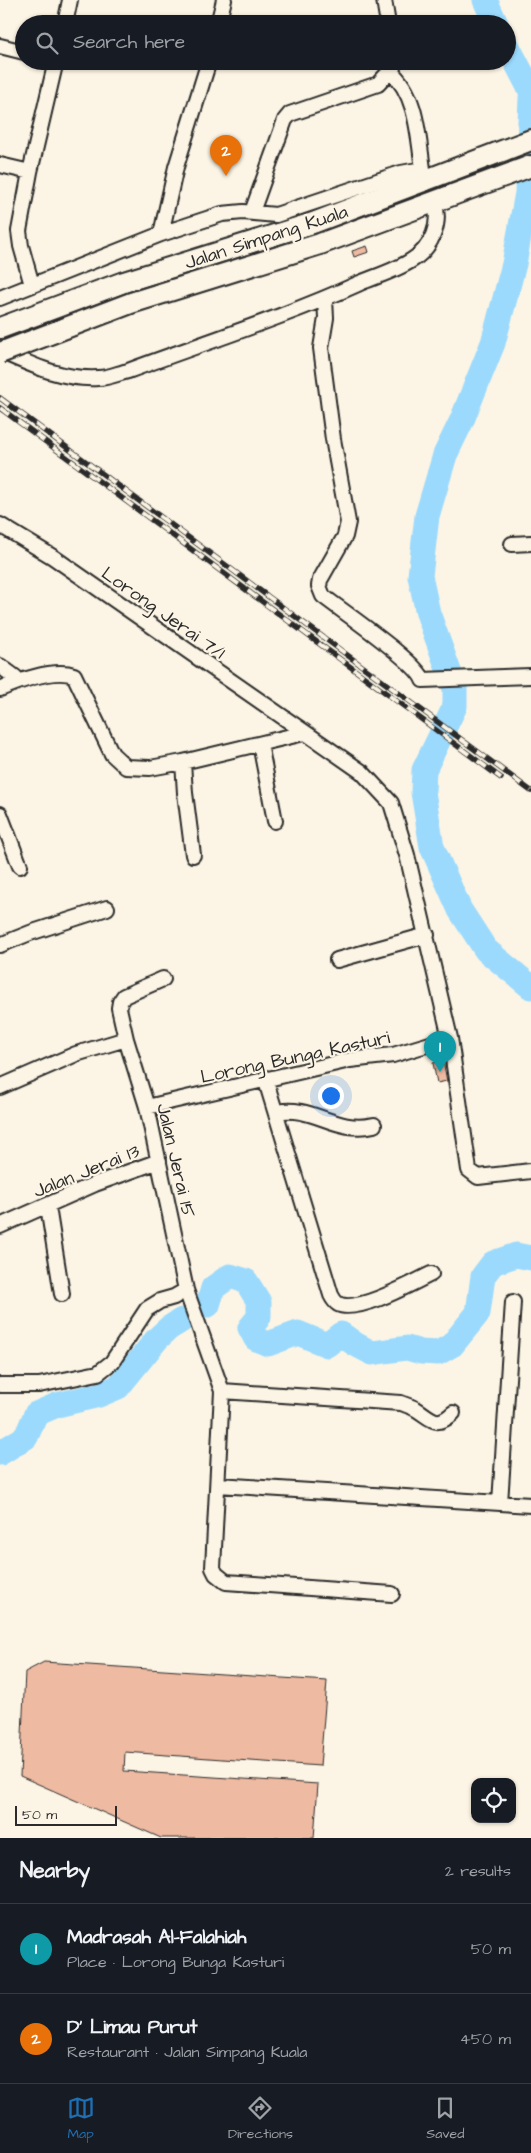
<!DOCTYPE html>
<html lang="en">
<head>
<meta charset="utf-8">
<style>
	body { margin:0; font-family:"Architects Daughter",sans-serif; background:#20242c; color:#f1f3f6 }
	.controls { position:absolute; right:15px; bottom:15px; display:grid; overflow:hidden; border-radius:10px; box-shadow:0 1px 4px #0004 }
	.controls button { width:45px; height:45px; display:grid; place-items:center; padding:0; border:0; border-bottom:1px solid #363941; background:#171b24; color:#f1f3f6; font:25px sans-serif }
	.scale { position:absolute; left:15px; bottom:12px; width:102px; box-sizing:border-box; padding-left:5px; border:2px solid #2b2b2b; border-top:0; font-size:14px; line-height:18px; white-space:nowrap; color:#2b2b2b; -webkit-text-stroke:4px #fcf5e5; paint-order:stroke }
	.you { position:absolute; left:330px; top:1095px; width:18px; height:18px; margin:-12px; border:4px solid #fff; border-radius:50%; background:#1a73e8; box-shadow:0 0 0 8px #1a73e833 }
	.badge { display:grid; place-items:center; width:32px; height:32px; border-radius:50%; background:#1f6fb2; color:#fff; font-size:16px; font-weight:700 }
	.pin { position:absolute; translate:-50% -41px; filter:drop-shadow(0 1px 2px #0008) }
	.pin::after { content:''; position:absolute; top:26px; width:18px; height:15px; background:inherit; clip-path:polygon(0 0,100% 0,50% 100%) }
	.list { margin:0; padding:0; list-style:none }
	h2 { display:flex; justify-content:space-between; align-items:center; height:65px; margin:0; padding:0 20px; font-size:21px }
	h2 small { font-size:16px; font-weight:400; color:#9ea1a6 }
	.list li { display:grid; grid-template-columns:32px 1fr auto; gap:15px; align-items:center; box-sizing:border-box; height:90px; padding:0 20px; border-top:1px solid #363941 }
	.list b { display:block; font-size:19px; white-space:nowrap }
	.list p { margin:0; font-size:16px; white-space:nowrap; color:#9ea1a6 }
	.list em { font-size:16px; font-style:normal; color:#9ea1a6 }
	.icon { flex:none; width:28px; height:28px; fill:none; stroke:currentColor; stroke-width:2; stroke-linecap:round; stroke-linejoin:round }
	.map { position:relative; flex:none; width:531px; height:1838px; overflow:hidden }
	.search { position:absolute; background:#171b24; box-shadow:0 1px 4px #0004; left:15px; right:15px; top:15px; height:55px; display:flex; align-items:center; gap:12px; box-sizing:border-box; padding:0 18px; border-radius:28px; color:#9ea1a6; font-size:19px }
	.sheet { height:245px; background:#171b24 }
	nav { display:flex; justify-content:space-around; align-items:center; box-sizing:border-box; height:70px; border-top:1px solid #363941; background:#171b24; font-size:14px; color:#9ea1a6 }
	nav a { display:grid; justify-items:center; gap:2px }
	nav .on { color:#1f6fb2 }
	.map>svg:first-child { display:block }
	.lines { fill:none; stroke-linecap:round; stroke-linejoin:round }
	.river { stroke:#9bdafd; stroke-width:25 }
	.building { fill:#efbaa2; stroke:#2b2b2b }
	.minor-casing { stroke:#2b2b2b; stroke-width:18 }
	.secondary-casing { stroke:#2b2b2b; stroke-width:24 }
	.minor { stroke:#fcf5e5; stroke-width:14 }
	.secondary { stroke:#fcf5e5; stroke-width:20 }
	.rail-casing { stroke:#2b2b2b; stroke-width:5.5 }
	.rail { stroke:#fcf5e5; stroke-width:4; stroke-dasharray:11; stroke-linecap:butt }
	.secondary-bridge-casing { stroke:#2b2b2b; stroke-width:24; stroke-linecap:butt }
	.secondary-bridge { stroke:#fcf5e5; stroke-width:20 }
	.labels { text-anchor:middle; stroke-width:4.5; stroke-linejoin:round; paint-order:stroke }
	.street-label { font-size:19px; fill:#2b2b2b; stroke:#fcf5e5 }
</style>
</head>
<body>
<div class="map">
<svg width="531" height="1838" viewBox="0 0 531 1838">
	<rect width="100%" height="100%" fill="#fcf5e5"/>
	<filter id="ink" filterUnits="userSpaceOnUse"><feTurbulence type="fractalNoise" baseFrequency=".02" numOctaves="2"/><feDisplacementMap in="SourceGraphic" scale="10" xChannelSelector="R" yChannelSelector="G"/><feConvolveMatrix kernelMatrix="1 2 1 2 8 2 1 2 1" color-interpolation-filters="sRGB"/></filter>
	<g filter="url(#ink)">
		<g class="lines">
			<path class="river" d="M485,0L496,24
				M507,45L531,91
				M531,98L527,193L514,264L493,343L462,420L445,455L427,516L420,576L428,613L455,688V706L424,770L423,792L432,847L460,910L486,950L531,987
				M208,1305L213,1288L230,1276L246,1281L259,1302V1317L250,1328L256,1339L268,1344L298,1333L327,1345L341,1334L355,1344L372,1353L407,1348L421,1352L438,1353L452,1345L478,1313L483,1276L493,1263L516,1255L531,1258
				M0,1453L26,1437L36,1414L57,1405L99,1395L118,1387L157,1339L169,1328L182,1320"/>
		</g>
		<path class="building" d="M367,246L369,252L354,257L352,251Z
			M443,1061L447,1081L437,1083L433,1063Z
			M44,1662L327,1681L320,1766L125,1752L124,1771L318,1784L314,1838H161L20,1776L25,1672Z"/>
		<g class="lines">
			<g class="minor-casing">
				<path id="minor" d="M384,0L388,24
					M65,24L70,0
					M218,24L224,0
					M0,46L24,52
					M390,71C417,94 418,135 423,169
					M0,165L30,172
					M252,212L285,120L290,114L378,84L393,68V61
					M161,234L176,167L209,61
					M32,285L21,246L19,231L30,172L56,61
					M0,298L161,234L222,214L243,212L276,215L401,173L423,169
					M325,299L326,318L321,348L333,439L348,522L345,536L320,580L319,586L323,596C342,611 417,662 423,680L531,676
					M0,351C32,365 62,380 98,378C108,378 119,373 128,371C206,342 285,317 360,283C377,276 397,270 412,260C432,248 442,222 434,201
					M0,525L53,557L362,772L391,803L407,855L450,1038L469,1170L478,1177L531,1171
					M512,544L531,543
					M0,666L15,677L17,682
					M0,689C19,681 54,668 74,675L112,754L126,767L150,768L183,762L304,733
					M260,744L275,821
					M183,762L185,793L193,855
					M0,814L20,866
					M0,945L30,933L107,908
					M337,960L427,935
					M163,979L124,996L120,1002L119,1008L126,1039L147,1107L186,1290L222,1391L213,1568L216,1574L226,1582L392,1594
					M265,1078L331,1295C333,1299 335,1302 338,1304C357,1314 413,1283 431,1274
					M0,1087L76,1054L126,1039
					M147,1107L350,1060L393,1055L450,1038
					M276,1112C313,1104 334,1134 374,1125
					M48,1207L62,1294
					M0,1226L95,1184L159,1161
					M0,1385H39L98,1373L112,1362L147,1309L160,1301L174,1297L186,1290
					M222,1391L401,1403C406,1405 411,1406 416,1409C431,1418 436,1429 453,1413
					M218,1485L531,1505
					M500,1503L513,1302"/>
			</g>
			<g class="secondary-casing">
				<path id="secondary" d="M320,244L531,166
					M0,328L124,282L313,223L531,140"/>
			</g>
			<use href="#minor" class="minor"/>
			<use href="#secondary" class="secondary"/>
			<g class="rail-casing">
				<path id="rail" d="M0,398L531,791
					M0,408L501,778"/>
			</g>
			<use href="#rail" class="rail"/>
			<g class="secondary-bridge-casing">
				<path id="secondary-bridge" d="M0,353L131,303L320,244"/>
			</g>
			<use href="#secondary-bridge" class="secondary-bridge"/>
		</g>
	</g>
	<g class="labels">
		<g class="street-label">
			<text transform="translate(266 236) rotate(-18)" y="7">Jalan Simpang Kuala</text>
			<text transform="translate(164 612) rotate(35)" y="7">Lorong Jerai 7/1</text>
			<text transform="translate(295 1056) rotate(-12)" y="7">Lorong Bunga Kasturi</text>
			<text transform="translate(177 1160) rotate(77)" y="7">Jalan Jerai 15</text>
			<text transform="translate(86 1170) rotate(-22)" y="7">Jalan Jerai 13</text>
		</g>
	</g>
</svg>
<div class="controls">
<button><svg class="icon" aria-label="locate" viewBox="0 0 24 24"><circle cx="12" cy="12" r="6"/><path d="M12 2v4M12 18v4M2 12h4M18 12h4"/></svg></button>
</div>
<div class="scale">50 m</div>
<div class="you"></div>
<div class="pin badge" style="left:440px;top:1072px;background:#0f9aa8">1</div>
<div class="pin badge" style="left:226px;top:176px;background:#e8710a">2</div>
<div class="search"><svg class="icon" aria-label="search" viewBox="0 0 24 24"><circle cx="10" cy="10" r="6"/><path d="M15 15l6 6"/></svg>Search here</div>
</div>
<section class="sheet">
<h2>Nearby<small>2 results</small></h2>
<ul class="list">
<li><span class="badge" style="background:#0f9aa8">1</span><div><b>Madrasah Al-Falahiah</b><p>Place · Lorong Bunga Kasturi</p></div><em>50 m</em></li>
<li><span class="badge" style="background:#e8710a">2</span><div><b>D' Limau Purut</b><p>Restaurant · Jalan Simpang Kuala</p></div><em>450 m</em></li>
</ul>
</section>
<nav>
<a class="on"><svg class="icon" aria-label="map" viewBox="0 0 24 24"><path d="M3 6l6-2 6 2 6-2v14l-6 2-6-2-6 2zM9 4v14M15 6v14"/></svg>Map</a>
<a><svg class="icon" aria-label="directions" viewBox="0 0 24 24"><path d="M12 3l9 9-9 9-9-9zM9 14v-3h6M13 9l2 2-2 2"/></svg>Directions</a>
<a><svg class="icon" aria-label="saved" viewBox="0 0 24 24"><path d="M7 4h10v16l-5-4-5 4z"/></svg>Saved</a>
</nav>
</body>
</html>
